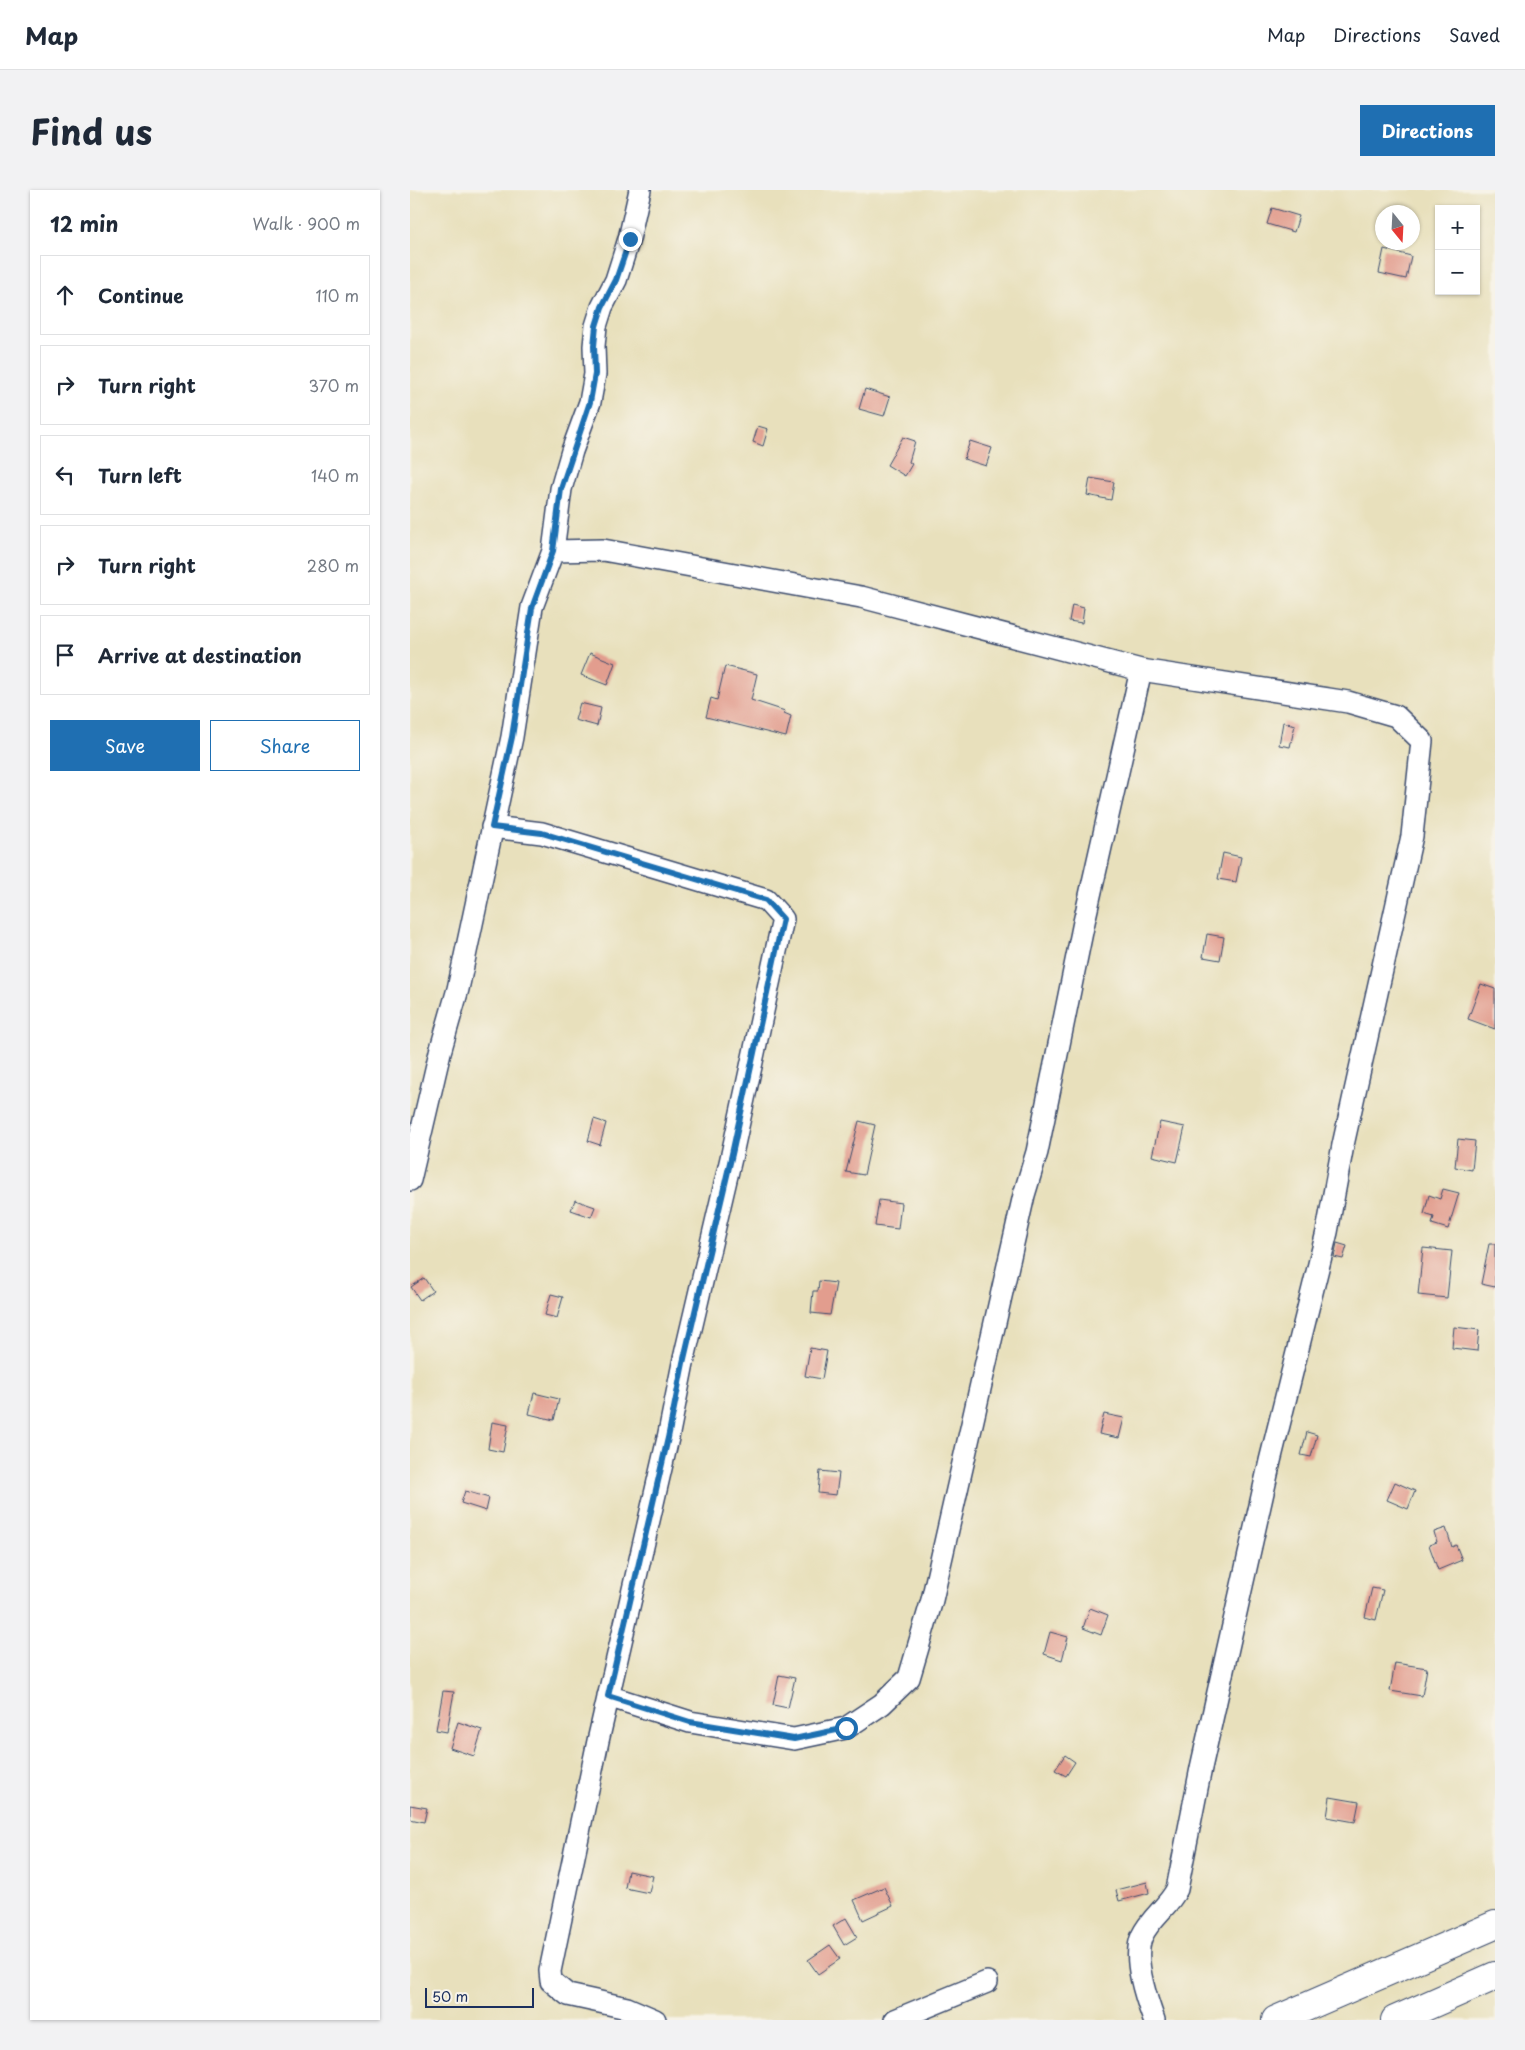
<!DOCTYPE html>
<html lang="en">
<head>
<meta charset="utf-8">
<style>
	body { margin:0; font-family:"Playpen Sans",sans-serif; background:#f2f2f3; color:#1f2937 }
	.controls { position:absolute; right:15px; top:15px; display:grid; overflow:hidden; border-radius:0px; box-shadow:0 1px 4px #0004 }
	.controls button { width:45px; height:45px; display:grid; place-items:center; padding:0; border:0; border-bottom:1px solid #e0e1e3; background:#fff; color:#1f2937; font:25px sans-serif }
	.compass { position:absolute; left:965px; top:15px; width:45px; height:45px; border-radius:50%; background:#fff; box-shadow:0 1px 4px #0004; rotate:162deg }
	.scale { position:absolute; left:15px; bottom:12px; width:109px; box-sizing:border-box; padding-left:5px; border:2px solid #1b2f5e; border-top:0; font-size:14px; line-height:18px; white-space:nowrap; color:#1b2f5e; -webkit-text-stroke:4px #f7f3e8; paint-order:stroke }
	.stop { position:absolute; width:15px; height:15px; margin:-11px; border:4px solid #1f6fb2; border-radius:50%; background:#fff }
	.stop.end { background:#1f6fb2; border-color:#fff; box-shadow:0 1px 5px #0008 }
	.list { margin:0; padding:0; list-style:none }
	h2 { display:flex; justify-content:space-between; align-items:center; height:65px; margin:0; padding:0 20px; font-size:21px }
	h2 small { font-size:16px; font-weight:400; color:#747a83 }
	.list li { display:grid; grid-template-columns:32px 1fr auto; gap:15px; align-items:center; box-sizing:border-box; height:80px; margin:0 10px 10px; padding:0 10px; border:1px solid #e0e1e3; border-radius:0px }
	.list b { display:block; font-size:19px; white-space:nowrap }
	.list em { font-size:16px; font-style:normal; color:#747a83 }
	.actions { display:flex; gap:10px; padding:15px 20px }
	.actions a { flex:1; padding:11px 0; border:1px solid #1f6fb2; border-radius:0px; text-align:center; font-size:18px; color:#1f6fb2 }
	.actions .main { background:#1f6fb2; color:#fff }
	.icon { flex:none; width:28px; height:28px; fill:none; stroke:currentColor; stroke-width:2; stroke-linecap:round; stroke-linejoin:round }
	.map { position:relative; flex:none; width:1085px; height:1830px; overflow:hidden; border-radius:0px }
	header { display:flex; align-items:center; gap:30px; box-sizing:border-box; height:70px; padding:0 25px; background:#fff; border-bottom:1px solid #e0e1e3 }
	header strong { font-size:24px }
	nav { display:flex; gap:28px; margin-inline-start:auto; font-size:18px }
	.intro { display:flex; align-items:center; justify-content:space-between; box-sizing:border-box; height:120px; padding:0 30px }
	h1 { margin:0; font-size:35px }
	.button { padding:12px 22px; border-radius:0px; background:#1f6fb2; color:#fff; font-size:18px; font-weight:700 }
	main { display:flex; gap:30px; padding:0 30px }
	aside { flex:1; background:#fff; border-radius:0px; box-shadow:0 1px 4px #0004 }
	.map>svg:first-child { display:block }
	.building { fill:#e29d8e }
	.lines { fill:none; stroke-linecap:round; stroke-linejoin:round }
	.minor-casing { stroke:#3a4a6c; stroke-width:24 }
	.highway-casing { stroke:#3a4a6c; stroke-width:30 }
	.minor { stroke:#fff; stroke-width:21 }
	.highway { stroke:#fff; stroke-width:28 }
	.route { stroke:#1f6fb2; stroke-width:6 }
</style>
</head>
<body>
<header>
<strong>Map</strong>
<nav><a>Map</a><a>Directions</a><a>Saved</a></nav>
</header>
<div class="intro"><h1>Find us</h1><a class="button">Directions</a></div>
<main>
<aside>
<h2>12 min<small>Walk · 900 m</small></h2>
<ul class="list">
<li><svg class="icon" aria-label="ahead" viewBox="0 0 24 24"><path d="M12 20V5M6 11l6-6 6 6"/></svg><div><b>Continue</b></div><em>110 m</em></li>
<li><svg class="icon" aria-label="right" viewBox="0 0 24 24"><path d="M7 20v-9h11M14 6l5 5-5 5"/></svg><div><b>Turn right</b></div><em>370 m</em></li>
<li><svg class="icon" aria-label="left" viewBox="0 0 24 24"><path d="M17 20v-9H6M10 6l-5 5 5 5"/></svg><div><b>Turn left</b></div><em>140 m</em></li>
<li><svg class="icon" aria-label="right" viewBox="0 0 24 24"><path d="M7 20v-9h11M14 6l5 5-5 5"/></svg><div><b>Turn right</b></div><em>280 m</em></li>
<li><svg class="icon" aria-label="arrive" viewBox="0 0 24 24"><path d="M6 21V4h12l-3 4 3 4H6"/></svg><div><b>Arrive at destination</b></div></li>
</ul>
<div class="actions"><a class="main">Save</a><a>Share</a></div>
</aside>
<div class="map">
<svg width="1085" height="1830" viewBox="0 0 1085 1830">
	<rect width="100%" height="100%" fill="#f7f3e8"/>
	<filter id="ink" filterUnits="userSpaceOnUse"><feTurbulence type="fractalNoise" baseFrequency=".02" numOctaves="2"/><feDisplacementMap in="SourceGraphic" scale="10" xChannelSelector="R" yChannelSelector="G"/><feConvolveMatrix kernelMatrix="1 2 1 2 8 2 1 2 1" color-interpolation-filters="sRGB"/></filter>
	<filter id="wash" filterUnits="userSpaceOnUse"><feTurbulence type="fractalNoise" baseFrequency=".0096" numOctaves="4" result="noise"/><feDisplacementMap in="SourceGraphic" scale="20" xChannelSelector="R" yChannelSelector="G"/><feGaussianBlur stdDeviation="1.12" result="paint"/><feColorMatrix in="noise" values="0 0 0 0 0 0 0 0 0 0 0 0 0 0 0 0 0 1.4 0 .05"/><feComposite in="paint" operator="in"/></filter>
	<g filter="url(#wash)">
		<rect width="100%" height="100%" fill="#e8e0bc"/>
		<g id="blocks">
			<path class="building" d="M862,18L889,26L884,42L857,34Z
				M974,59L1001,66L996,89L969,83Z
				M455,199L480,207L474,226L449,219Z
				M348,236L358,239L353,256L343,252Z
				M493,247L505,251L499,272L502,274L495,286L477,275Z
				M560,251L582,258L576,276L554,269Z
				M680,288L704,292L701,310L677,305Z
				M662,415L674,418L672,433L659,431Z
				M180,463L205,473L197,495L171,485Z
				M315,476L347,484L341,510L375,521L374,523L381,526L376,547L296,527L301,508L307,510Z
				M170,513L191,518L187,536L165,530Z
				M873,532L885,535L880,557L869,555Z
				M813,663L831,667L826,692L808,689Z
				M797,744L814,747L810,770L793,767Z
				M1071,794L1085,799V839L1058,829Z
				M184,929L196,933L190,955L178,951Z
				M449,931L465,935L454,985L436,982Z
				M750,932L775,937L767,972L742,966Z
				M1048,949L1065,951L1062,980L1045,977Z
				M1033,999L1049,1003L1038,1039L1022,1034L1024,1027L1014,1024L1019,1005L1030,1009Z
				M165,1010L185,1017L181,1027L161,1020Z
				M469,1010L491,1013L488,1039L465,1036Z
				M927,1053L937,1056L933,1069L924,1067Z
				M1079,1054H1085V1097L1071,1094Z
				M1013,1058L1042,1061L1037,1108L1008,1105Z
				M14,1088L23,1101L10,1110L1,1097Z
				M409,1091L426,1093L420,1125L401,1123L403,1101H408Z
				M141,1104L153,1107L147,1128L135,1125Z
				M1044,1137L1069,1140L1067,1161L1042,1158Z
				M400,1158L417,1161L412,1189L395,1186Z
				M124,1203L149,1209L144,1230L119,1224Z
				M694,1224L714,1228L709,1248L689,1244Z
				M82,1232L98,1235L93,1262L78,1259Z
				M897,1242L907,1245L901,1267L891,1265Z
				M410,1281L429,1283L426,1305L408,1303Z
				M985,1292L1005,1301L998,1319L977,1310Z
				M55,1301L79,1308L76,1321L51,1313Z
				M1036,1338L1042,1357L1046,1355L1052,1370L1028,1380L1019,1355L1027,1352L1024,1342Z
				M962,1398L973,1400L966,1430L955,1427Z
				M680,1418L698,1425L691,1445L673,1438Z
				M640,1442L658,1447L652,1470L634,1464Z
				M985,1473L1017,1478L1012,1506L980,1501Z
				M369,1485L385,1488L378,1518L363,1515Z
				M33,1501L44,1502L37,1542L26,1540Z
				M48,1532L72,1540L64,1566L40,1558Z
				M655,1565L665,1572L656,1586L645,1580Z
				M920,1607L949,1612L945,1632L917,1627Z
				M0,1615L17,1618L14,1632L0,1629Z
				M218,1681L243,1686L239,1703L215,1698Z
				M737,1692L739,1703L709,1711L706,1700Z
				M474,1697L483,1716L453,1730L444,1710Z
				M436,1728L447,1747L434,1755L423,1736Z
				M420,1755L430,1769L408,1784L398,1770Z"/>
		</g>
	</g>
	<g filter="url(#ink)">
		<use href="#blocks" fill-opacity="0" stroke="#3a4a6c" stroke-width="1"/>
		<g class="lines">
			<g class="minor-casing">
				<path id="minor" d="M143,361L193,360L451,407L731,480L938,512L986,526L1012,551L1002,646L933,955L917,1042L860,1271L791,1578L767,1699C759,1716 740,1728 732,1746C722,1768 736,1808 744,1830
					M82,637L132,643L356,710L373,729L322,964L273,1173L258,1248L188,1551L140,1781L141,1791L158,1805L217,1818L245,1830
					M0,990L30,862L48,799L102,547L122,417L143,361L151,299L162,261L180,212L185,184L184,156L186,136L192,117L206,90L219,49L230,0
					M198,1506L280,1532L384,1549L436,1538L472,1514L499,1488L522,1410L614,1005L627,962L674,732L731,480
					M485,1830L577,1792"/>
			</g>
			<g class="highway-casing">
				<path id="highway" d="M866,1830L1085,1735
					M985,1830L1085,1786"/>
			</g>
			<use href="#minor" class="minor"/>
			<use href="#highway" class="highway"/>
		</g>
	</g>
	<g class="lines" filter="url(#ink)">
		<path class="route" d="M220,49L206,90L192,117L186,136L184,156L185,184L180,212L151,299L143,361L122,418L102,547L82,637L132,643L356,710L373,729L322,964L273,1173L258,1248L198,1506L280,1532L384,1549L436,1538"/>
	</g>
</svg>
<div class="controls">
<button>+</button>
<button>−</button>
</div>
<svg class="compass" viewBox="-18 -18 36 36"><path d="M0-13l5 13h-10z" fill="#e53935"/><path d="M0 13l5-13h-10z" fill="#747a83"/></svg>
<div class="scale">50 m</div>
<div class="stop" style="left:436px;top:1538px"></div>
<div class="stop end" style="left:220px;top:49px"></div>
</div>
</main>
</body>
</html>
